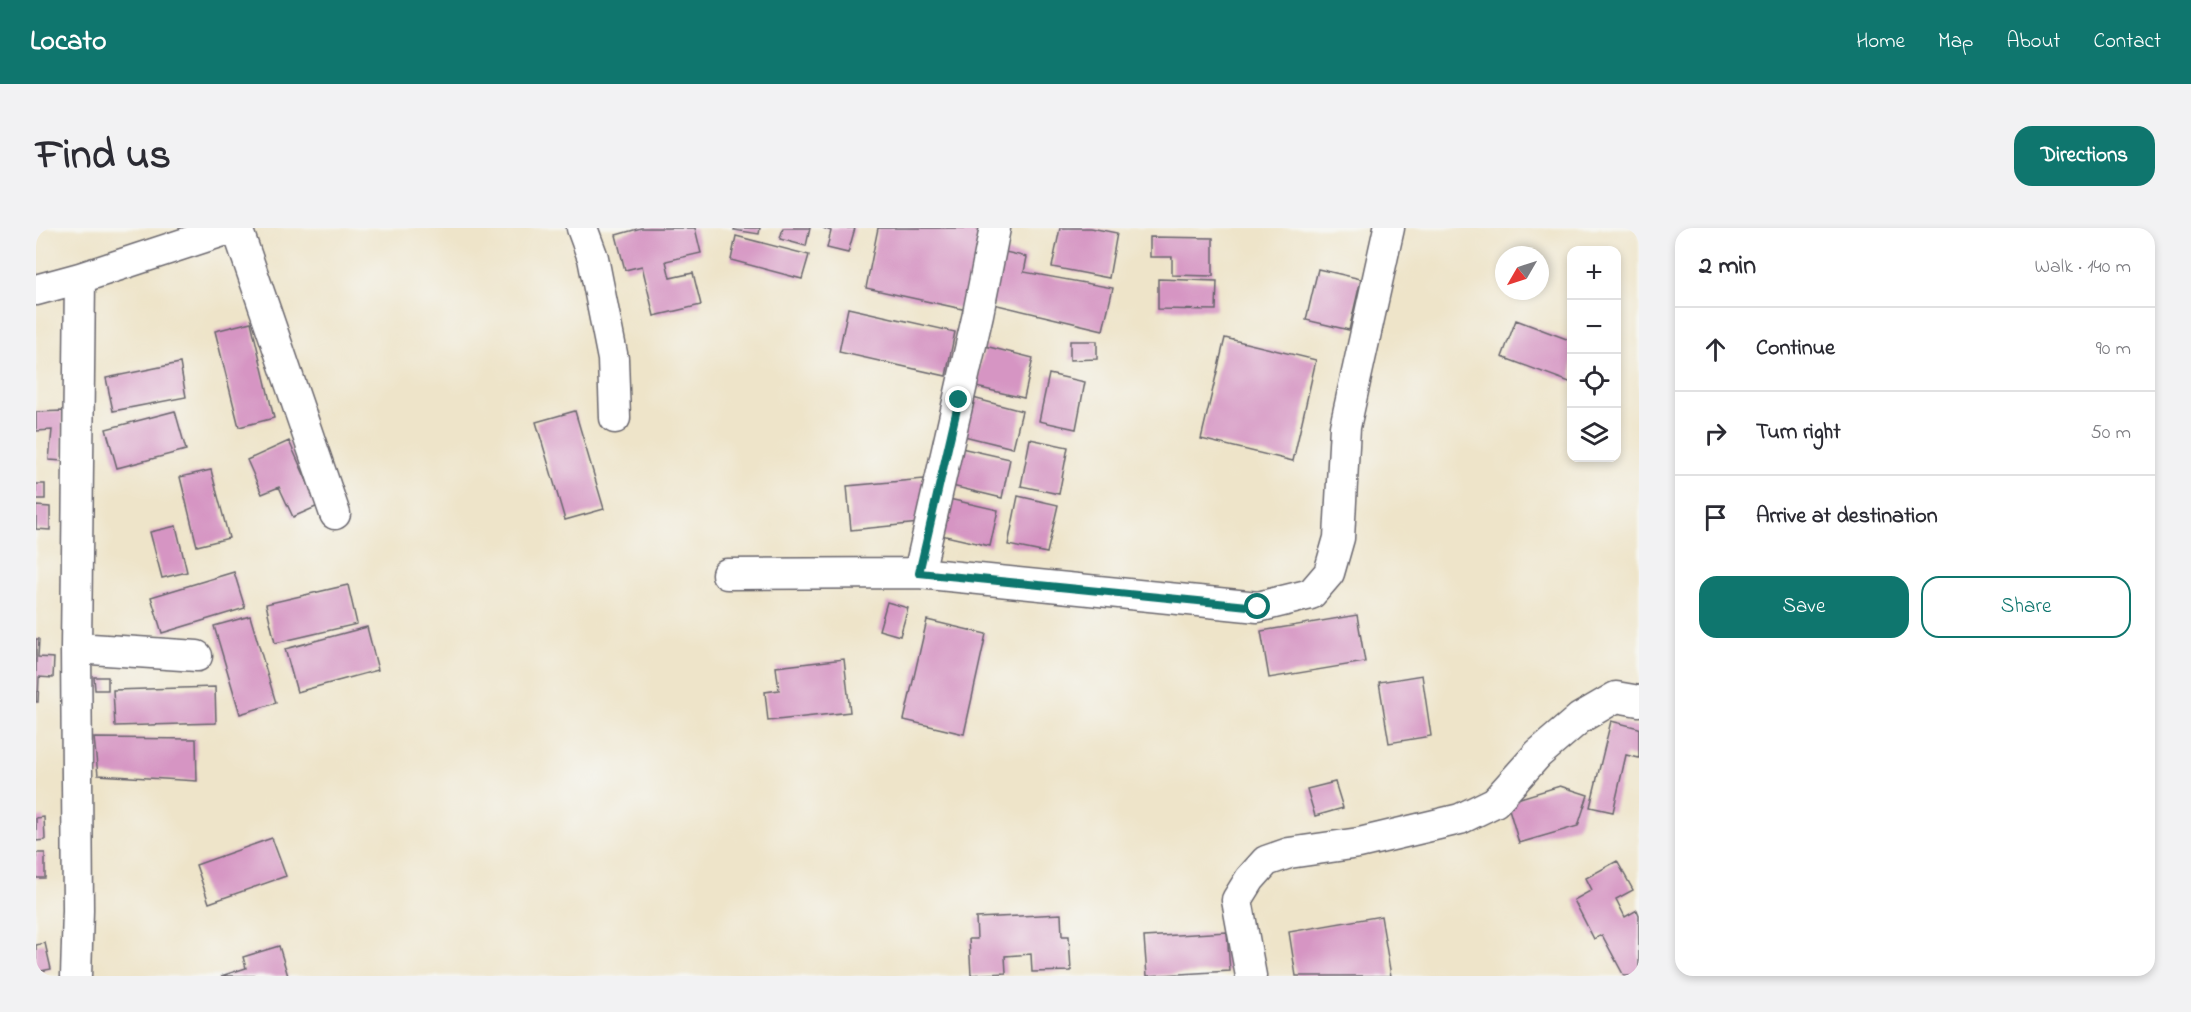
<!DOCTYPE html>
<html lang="en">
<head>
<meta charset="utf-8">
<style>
	body { margin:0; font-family:"Indie Flower",sans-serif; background:#f2f2f3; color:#2b2b33 }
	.controls { position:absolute; right:18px; top:18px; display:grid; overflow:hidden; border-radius:12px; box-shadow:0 3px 9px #0003 }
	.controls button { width:54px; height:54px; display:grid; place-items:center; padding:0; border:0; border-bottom:2px solid #e1e1e2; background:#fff; color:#2b2b33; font:30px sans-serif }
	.compass { position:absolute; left:1459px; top:18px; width:54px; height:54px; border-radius:50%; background:#fff; box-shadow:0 3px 9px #0003; rotate:231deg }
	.stop { position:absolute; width:18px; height:18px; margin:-14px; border:4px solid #0f766e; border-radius:50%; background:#fff }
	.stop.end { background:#0f766e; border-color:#fff; box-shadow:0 2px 6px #0008 }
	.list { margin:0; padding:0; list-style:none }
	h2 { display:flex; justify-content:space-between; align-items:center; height:78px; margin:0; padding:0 24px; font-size:26px }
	h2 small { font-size:20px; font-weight:400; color:#7c7c81 }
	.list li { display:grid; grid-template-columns:39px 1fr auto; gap:18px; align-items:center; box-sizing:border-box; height:84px; padding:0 24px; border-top:2px solid #e1e1e2 }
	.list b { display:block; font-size:22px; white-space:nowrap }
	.list em { font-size:20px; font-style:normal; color:#7c7c81 }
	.actions { display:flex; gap:12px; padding:18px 24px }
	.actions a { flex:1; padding:14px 0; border:2px solid #0f766e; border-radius:18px; text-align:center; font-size:21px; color:#0f766e }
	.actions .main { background:#0f766e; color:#fff }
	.icon { flex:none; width:33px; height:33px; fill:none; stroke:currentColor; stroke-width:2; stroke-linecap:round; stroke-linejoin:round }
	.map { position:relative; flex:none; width:1603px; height:748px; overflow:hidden; border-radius:18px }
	header { display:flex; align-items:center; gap:36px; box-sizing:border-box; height:84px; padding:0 30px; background:#0f766e; color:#fff }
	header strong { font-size:28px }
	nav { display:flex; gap:33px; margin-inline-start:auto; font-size:21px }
	.intro { display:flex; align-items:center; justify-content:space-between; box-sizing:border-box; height:144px; padding:0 36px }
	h1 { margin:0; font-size:42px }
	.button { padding:15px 27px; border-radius:18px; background:#0f766e; color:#fff; font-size:21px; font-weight:700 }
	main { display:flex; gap:36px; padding:0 36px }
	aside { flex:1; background:#fff; border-radius:18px; box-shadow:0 3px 9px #0003 }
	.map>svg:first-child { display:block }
	.building { fill:#d695c3 }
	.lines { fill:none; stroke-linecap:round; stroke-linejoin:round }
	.minor-casing { stroke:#69666d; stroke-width:33 }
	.minor { stroke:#fff; stroke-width:30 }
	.route { stroke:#0f766e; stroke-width:8 }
</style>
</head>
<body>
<header>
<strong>Locato</strong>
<nav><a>Home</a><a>Map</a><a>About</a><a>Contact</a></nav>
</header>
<div class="intro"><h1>Find us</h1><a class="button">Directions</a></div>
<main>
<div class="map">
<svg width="1603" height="748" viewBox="0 0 1603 748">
	<rect width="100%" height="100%" fill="#f6f6f2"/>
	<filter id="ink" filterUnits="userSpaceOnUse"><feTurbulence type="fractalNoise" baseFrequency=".0167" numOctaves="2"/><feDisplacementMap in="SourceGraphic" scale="12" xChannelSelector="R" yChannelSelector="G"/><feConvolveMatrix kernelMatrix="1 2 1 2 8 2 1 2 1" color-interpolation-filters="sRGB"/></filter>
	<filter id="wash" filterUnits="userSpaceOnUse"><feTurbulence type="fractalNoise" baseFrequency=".008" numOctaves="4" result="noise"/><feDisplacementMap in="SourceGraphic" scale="24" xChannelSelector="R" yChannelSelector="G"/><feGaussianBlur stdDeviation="1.35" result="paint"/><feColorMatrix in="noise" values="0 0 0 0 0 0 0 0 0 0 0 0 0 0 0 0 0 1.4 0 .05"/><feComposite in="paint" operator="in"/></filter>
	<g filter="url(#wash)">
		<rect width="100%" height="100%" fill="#eee4c9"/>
		<g id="blocks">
			<path class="building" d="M605,0H659L665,25L630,33L634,50L657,45L665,77L618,88L606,38L589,42L580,7Z
				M699,0H724L723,6L698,2Z
				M747,0H774L770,18L744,11Z
				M819,0L812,25L791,20L795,3L787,0Z
				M842,0H948L931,82L830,60Z
				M1024,0H1055L1081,5L1073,50L1016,39Z
				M700,8L773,27L766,51L695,32Z
				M1114,9L1177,10V48L1136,47V29H1114Z
				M965,23L991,29L988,44L1077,60L1067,102L953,75Z
				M1282,41L1325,51L1313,102L1270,92Z
				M1122,51L1181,53L1180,82L1122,81Z
				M812,80L919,104L910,148L803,124Z
				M1480,92L1536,113V155L1466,129Z
				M215,94L238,190L203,199L179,103Z
				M1189,110L1280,132L1257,233L1165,211Z
				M1034,113H1061V131L1034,132Z
				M949,118L997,130L988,170L940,159Z
				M144,135L150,169L77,183L70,150Z
				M1013,146L1049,154L1040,201L1003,193Z
				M937,170L986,183L977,220L928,208Z
				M27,183V233L13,232L16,202L0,203V184Z
				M139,183L150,222L81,240L70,201Z
				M539,183L568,281L529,292L500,194Z
				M994,211L1032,219L1023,266L985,258Z
				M253,213L282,278L257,289L243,259L226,266L211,232Z
				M925,220L974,231L966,270L916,258Z
				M175,242L193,310L161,318L144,249Z
				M888,251L893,294L815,302L811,258Z
				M0,256H9V271H0Z
				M982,268L1022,277L1011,325L972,317Z
				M913,271L962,282L954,318L905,307Z
				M0,278L14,279V302L0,301Z
				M140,298L151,344L126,350L114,304Z
				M198,344L209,380L126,405L115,369Z
				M312,357L321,396L239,415L230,376Z
				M851,374L872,380L864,408L843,402Z
				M1321,387L1329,434L1233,450L1225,403Z
				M214,388L240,475L204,486L178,398Z
				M891,392L950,406L928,506L868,492Z
				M331,399L342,442L261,464L249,421Z
				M0,411H3L2,429L18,430L17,450L3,449L2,474H0Z
				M808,431L814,484L732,493L729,464L743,462L740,439Z
				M1386,447L1395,508L1353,515L1343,454Z
				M58,449H72V462H59Z
				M179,459L180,495L79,498L77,462Z
				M1575,493L1603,500V530L1590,527L1577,584L1554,579Z
				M58,510L160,511L161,553L62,547Z
				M1299,554L1307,580L1279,588L1271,561Z
				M1524,558L1552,567L1542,598L1483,615L1471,574Z
				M8,589L9,612L0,613V590Z
				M236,610L250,648L173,675L160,637Z
				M0,625H9V650H0Z
				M1581,633L1597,662L1580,671L1589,689L1601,682L1603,687V747L1601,748H1588L1566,707L1558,711L1538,672L1556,662L1550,650Z
				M1025,686L1026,708H1033L1035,743L996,744L995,726L969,728L970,745L935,747L933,711H941L940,690Z
				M1345,688L1355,748H1260L1253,704Z
				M1191,704L1194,743L1111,748L1108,709Z
				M9,715L15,741L0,744V717Z
				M243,718L252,748H185L210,740L207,729Z"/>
		</g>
	</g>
	<g filter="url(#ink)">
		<use href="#blocks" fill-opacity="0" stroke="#69666d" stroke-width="1.5"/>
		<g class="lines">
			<g class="minor-casing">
				<path id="minor" d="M201,0L299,286
					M546,0L557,30L577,131L579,190
					M0,62L44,50L196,0
					M883,345L942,86L959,0
					M691,346L883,345L1222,379L1275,366L1293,345L1303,310L1309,199L1353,0
					M40,420L161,428
					M40,748L42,682L40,420L44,50
					M1215,748L1201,672L1214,651L1230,633L1253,625L1323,615L1424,591L1459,574L1502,526L1544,490L1580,469L1603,473"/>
			</g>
			<use href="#minor" class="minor"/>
		</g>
	</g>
	<g class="lines" filter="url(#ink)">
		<path class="route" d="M923,172L883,345L1222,379"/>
	</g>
</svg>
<div class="controls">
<button>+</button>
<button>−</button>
<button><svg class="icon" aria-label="locate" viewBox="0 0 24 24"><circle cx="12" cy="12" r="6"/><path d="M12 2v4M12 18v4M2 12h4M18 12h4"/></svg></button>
<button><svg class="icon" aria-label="layers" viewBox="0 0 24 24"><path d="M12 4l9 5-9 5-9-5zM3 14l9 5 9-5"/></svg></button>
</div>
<svg class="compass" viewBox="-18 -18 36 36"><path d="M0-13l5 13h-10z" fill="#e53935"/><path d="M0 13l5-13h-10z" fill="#7c7c81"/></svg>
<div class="stop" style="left:1222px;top:379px"></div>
<div class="stop end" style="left:923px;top:172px"></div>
</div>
<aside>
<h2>2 min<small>Walk · 140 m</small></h2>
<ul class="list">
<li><svg class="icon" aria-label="ahead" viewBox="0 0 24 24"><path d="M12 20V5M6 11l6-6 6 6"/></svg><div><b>Continue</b></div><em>90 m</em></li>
<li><svg class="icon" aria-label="right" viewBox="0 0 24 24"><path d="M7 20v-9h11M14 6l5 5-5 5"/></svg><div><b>Turn right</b></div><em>50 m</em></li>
<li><svg class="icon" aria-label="arrive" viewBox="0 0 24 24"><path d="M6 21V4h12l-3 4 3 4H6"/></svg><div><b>Arrive at destination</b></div></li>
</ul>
<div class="actions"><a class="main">Save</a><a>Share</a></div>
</aside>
</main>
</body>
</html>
